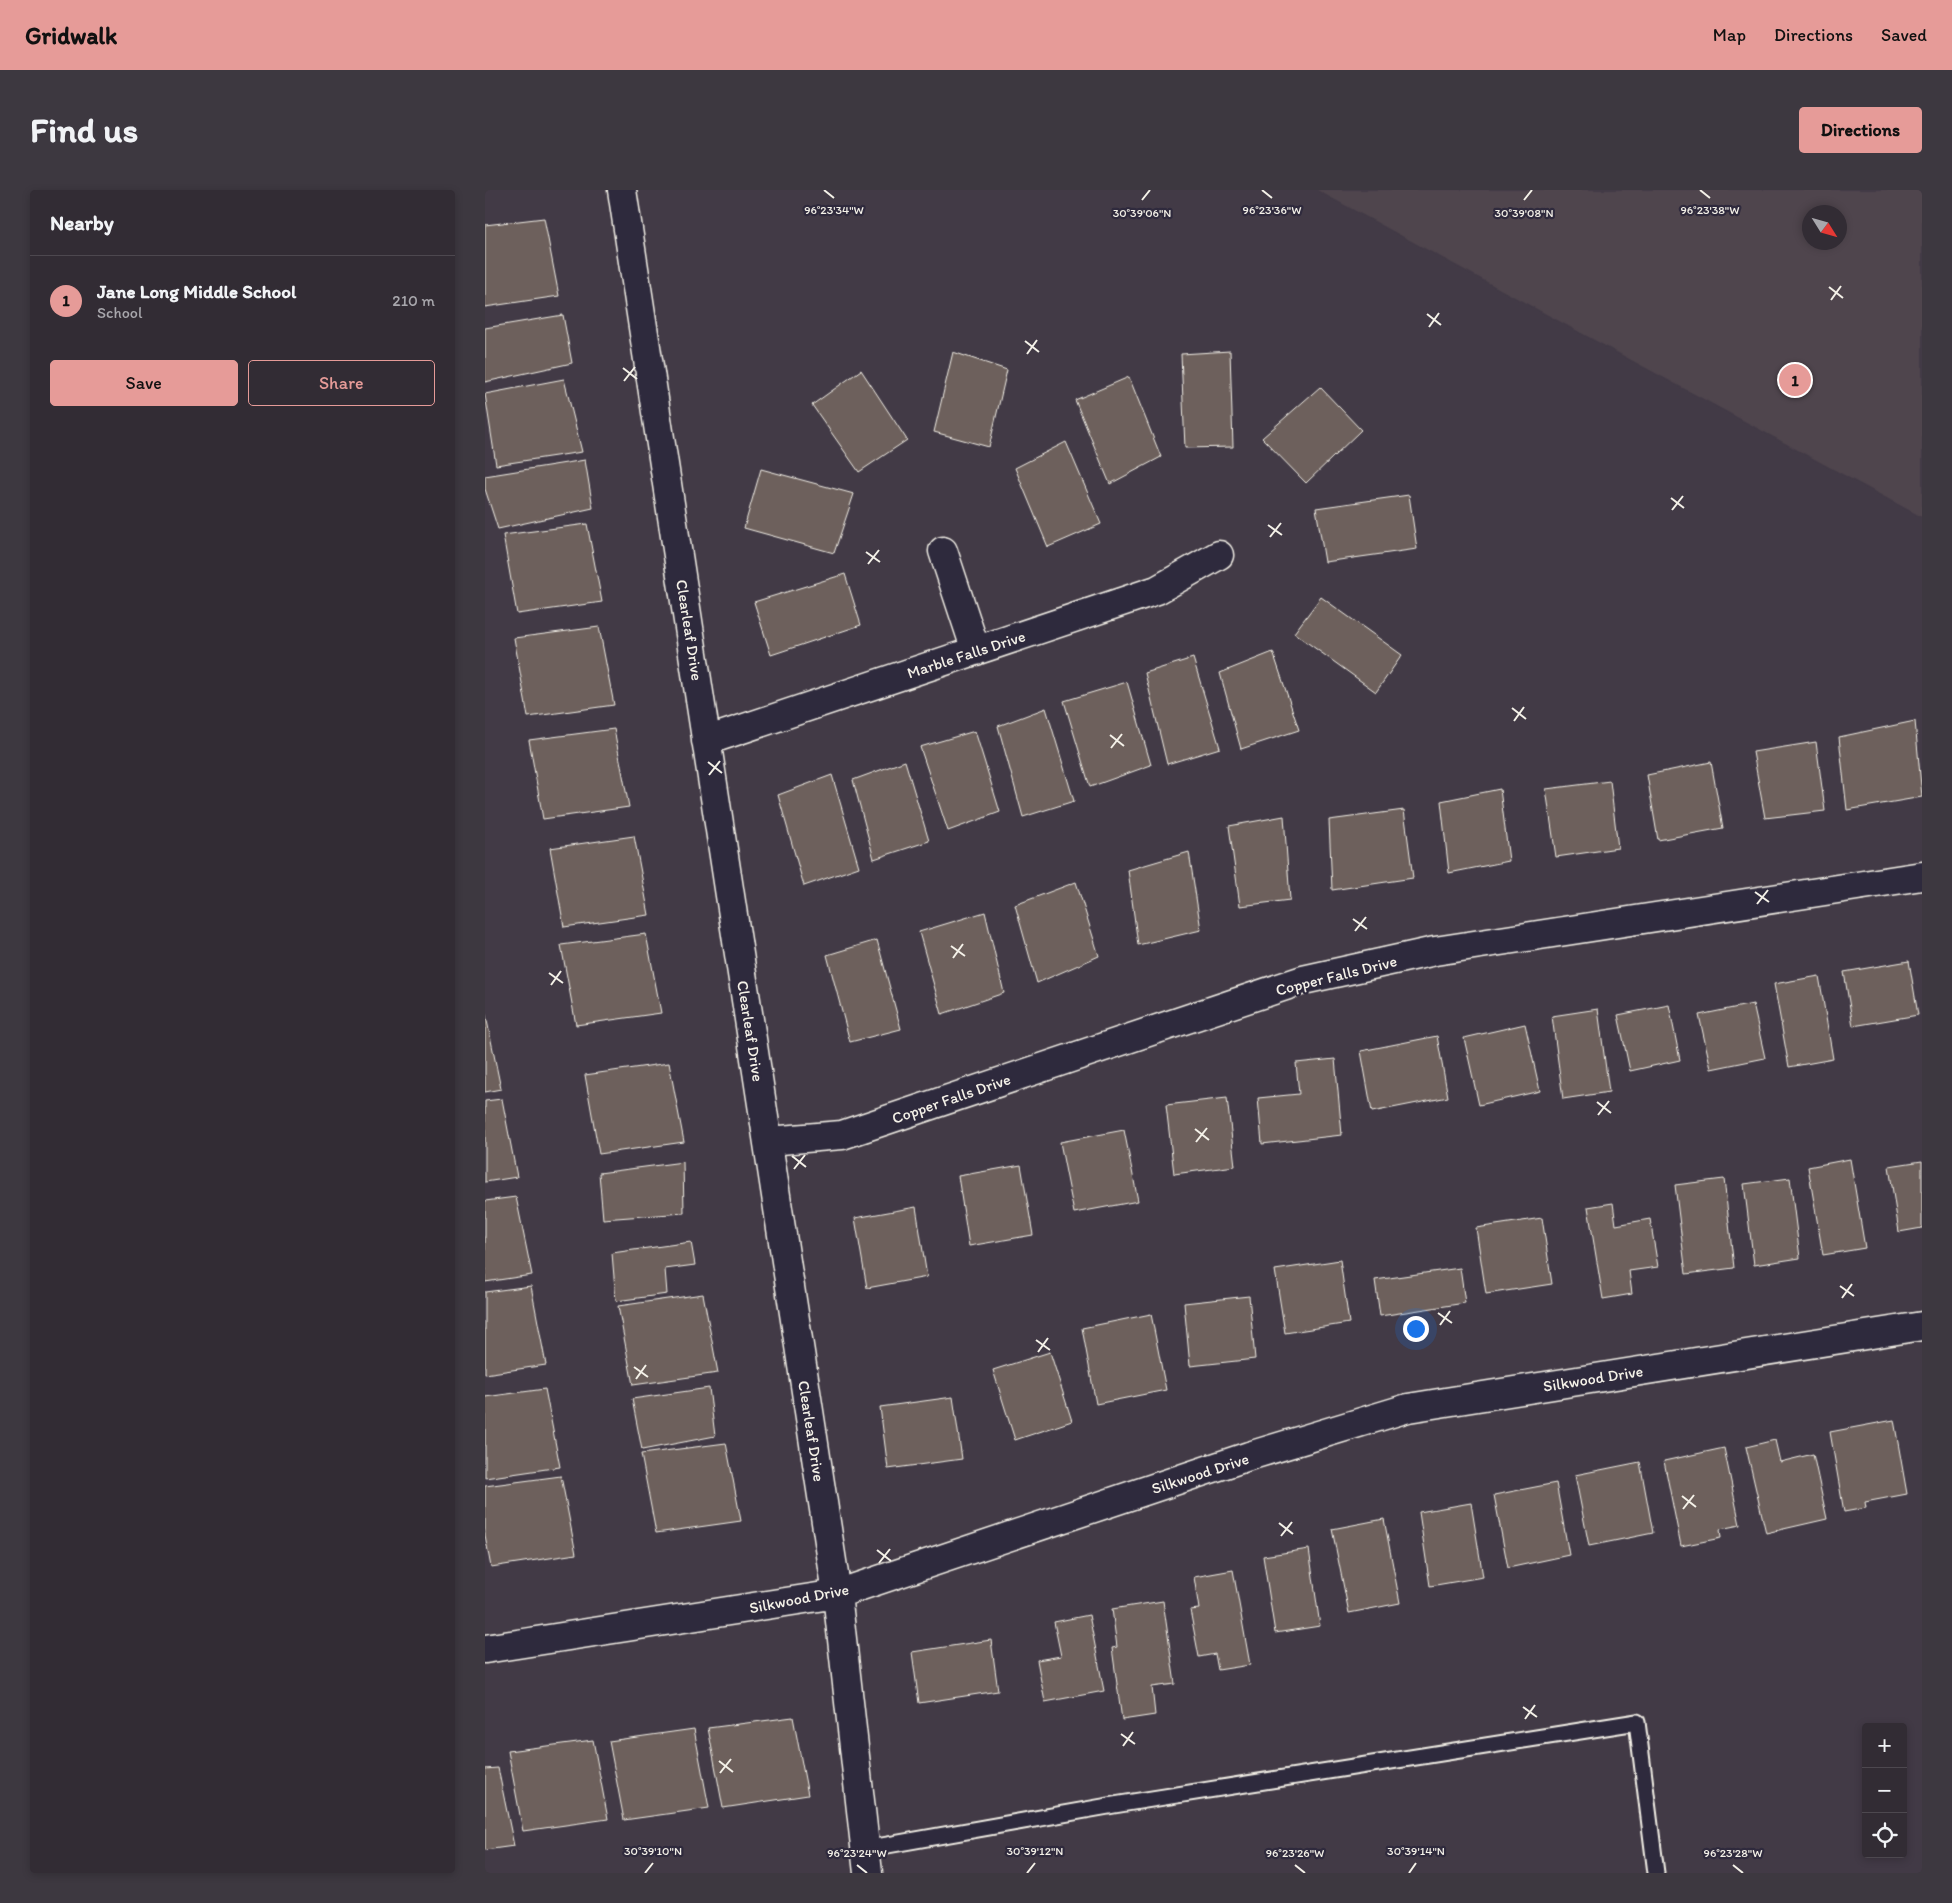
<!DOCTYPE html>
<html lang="en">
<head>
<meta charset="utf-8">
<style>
	body { margin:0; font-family:Itim,sans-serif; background:#3d3840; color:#f1f3f6 }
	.controls { position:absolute; right:15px; bottom:15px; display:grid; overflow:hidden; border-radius:5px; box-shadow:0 2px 8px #0003 }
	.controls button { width:45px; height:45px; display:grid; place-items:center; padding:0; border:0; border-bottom:1px solid #4d484f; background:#322c34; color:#f1f3f6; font:25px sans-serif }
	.compass { position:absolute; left:1317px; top:15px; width:45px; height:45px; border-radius:50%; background:#322c34; box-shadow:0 2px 8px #0003; rotate:127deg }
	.you { position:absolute; left:930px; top:1138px; width:18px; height:18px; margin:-12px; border:4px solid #fff; border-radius:50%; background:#1a73e8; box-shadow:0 0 0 8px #1a73e833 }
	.badge { display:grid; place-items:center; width:32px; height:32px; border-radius:50%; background:#e69b98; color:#111; font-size:16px; font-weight:700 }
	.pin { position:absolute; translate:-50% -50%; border:2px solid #fff; box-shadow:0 1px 5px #0006 }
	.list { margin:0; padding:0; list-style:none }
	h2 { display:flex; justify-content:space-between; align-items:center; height:65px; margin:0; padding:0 20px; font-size:21px }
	h2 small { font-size:16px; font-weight:400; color:#a8a7ac }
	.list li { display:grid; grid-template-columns:32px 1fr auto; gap:15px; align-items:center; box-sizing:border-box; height:90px; padding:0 20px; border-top:1px solid #4d484f }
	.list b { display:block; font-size:19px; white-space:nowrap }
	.list p { margin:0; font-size:16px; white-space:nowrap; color:#a8a7ac }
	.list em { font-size:16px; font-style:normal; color:#a8a7ac }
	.actions { display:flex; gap:10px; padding:15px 20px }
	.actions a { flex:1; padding:11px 0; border:1px solid #e69b98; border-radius:5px; text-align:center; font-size:18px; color:#e69b98 }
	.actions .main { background:#e69b98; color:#111 }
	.icon { flex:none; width:28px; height:28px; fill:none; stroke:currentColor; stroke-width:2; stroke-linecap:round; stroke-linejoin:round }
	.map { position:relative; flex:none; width:1437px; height:1683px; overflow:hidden; border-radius:5px }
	header { display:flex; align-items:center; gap:30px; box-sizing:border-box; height:70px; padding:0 25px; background:#e69b98; color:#111 }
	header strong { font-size:24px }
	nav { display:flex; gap:28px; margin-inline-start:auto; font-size:18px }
	.intro { display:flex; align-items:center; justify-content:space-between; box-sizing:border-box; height:120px; padding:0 30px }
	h1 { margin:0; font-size:35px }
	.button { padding:12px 22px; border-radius:5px; background:#e69b98; color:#111; font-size:18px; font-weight:700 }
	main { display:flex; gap:30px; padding:0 30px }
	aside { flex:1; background:#322c34; border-radius:5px; box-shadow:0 2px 8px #0003 }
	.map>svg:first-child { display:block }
	.built { fill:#4f454d; fill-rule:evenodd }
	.building { fill:#6d605c; stroke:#f4f1e8 }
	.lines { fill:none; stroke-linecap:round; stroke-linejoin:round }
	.lane-casing { stroke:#f4f1e8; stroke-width:19 }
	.street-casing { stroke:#f4f1e8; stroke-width:31 }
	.lane { stroke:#2f2a3d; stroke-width:15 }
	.street { stroke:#2f2a3d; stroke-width:28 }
	.ticks { fill:none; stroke:#f4f1e8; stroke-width:2 }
	.labels { text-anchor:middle; stroke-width:4.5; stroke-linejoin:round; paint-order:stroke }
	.street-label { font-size:16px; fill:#f4f1e8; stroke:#2f2a3d }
	.ticks-label { font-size:12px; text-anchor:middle; fill:#f4f1e8; stroke:#2f2a3d; stroke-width:4.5; stroke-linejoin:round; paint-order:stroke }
</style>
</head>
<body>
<header>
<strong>Gridwalk</strong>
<nav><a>Map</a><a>Directions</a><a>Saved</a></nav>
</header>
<div class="intro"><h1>Find us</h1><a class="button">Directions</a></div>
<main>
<aside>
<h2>Nearby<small></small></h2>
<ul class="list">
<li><span class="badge">1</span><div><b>Jane Long Middle School</b><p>School</p></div><em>210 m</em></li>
</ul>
<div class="actions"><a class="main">Save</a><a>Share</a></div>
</aside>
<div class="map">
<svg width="1437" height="1683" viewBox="0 0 1437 1683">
	<rect width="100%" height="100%" fill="#423a46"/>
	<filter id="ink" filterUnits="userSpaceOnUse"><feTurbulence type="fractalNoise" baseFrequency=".02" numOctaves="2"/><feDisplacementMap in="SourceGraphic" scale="10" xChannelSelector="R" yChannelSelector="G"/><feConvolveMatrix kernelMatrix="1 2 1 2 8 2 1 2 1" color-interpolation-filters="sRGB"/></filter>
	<g filter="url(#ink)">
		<path class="built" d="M832,0H1437V327ZM1324,22H1354V52H1324Z"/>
		<path class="building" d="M59,28L74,106L0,117V35Z
			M78,125L87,173L0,192V138Z
			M745,161L748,257L700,258L696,164Z
			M468,162L522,180L504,257L449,242Z
			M376,180L422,250L374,282L327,215Z
			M644,187L676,267L625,294L590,210Z
			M79,189L97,262L11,275L0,204Z
			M835,197L876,240L821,293L777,248Z
			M581,252L616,334L563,357L530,278Z
			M100,270L108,318L13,339L0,299V286Z
			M276,279L369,304L349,363L259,338Z
			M924,305L932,359L840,372L831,318Z
			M102,334L117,412L32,424L18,345Z
			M360,384L376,435L286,465L269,412Z
			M836,407L917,465L891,502L809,443Z
			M114,437L129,515L43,527L29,448Z
			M788,462L814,540L756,559L735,483Z
			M708,468L735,558L682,574L660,483Z
			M642,492L666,575L605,597L579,511Z
			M561,518L589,611L538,627L513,536Z
			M1430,531L1437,607L1362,620L1354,547Z
			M129,539L144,617L58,629L44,550Z
			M490,541L515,622L463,641L435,557Z
			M1331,552L1340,621L1280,628L1268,562Z
			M420,571L444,651L389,669L368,590Z
			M1226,572L1238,638L1173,650L1162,585Z
			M347,585L374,677L319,696L293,605Z
			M1125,591L1133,658L1071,667L1061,599Z
			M1015,599L1024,671L964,683L956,611Z
			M919,620L928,688L847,700L844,630Z
			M799,626L805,710L755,716L744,636Z
			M149,646L164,725L79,737L65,658Z
			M704,662L716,740L653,755L643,680Z
			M591,692L614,766L552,793L530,715Z
			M500,722L519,803L457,824L434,742Z
			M161,744L176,823L91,835L76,755Z
			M392,750L416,839L365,852L342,765Z
			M1424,771L1433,825L1368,836L1359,782Z
			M1334,786L1348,869L1304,877L1289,794Z
			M1268,814L1280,868L1226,879L1214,825Z
			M1184,815L1195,870L1145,881L1133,825Z
			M1113,819L1124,902L1078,909L1067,826Z
			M0,821L16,899L0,902Z
			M1040,834L1055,901L994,915L979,848Z
			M952,846L963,907L887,922L876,861Z
			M850,869L857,945L777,954L773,908L814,904L811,873Z
			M184,873L199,952L114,964L100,885Z
			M742,908L750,976L689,984L681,915Z
			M17,909L32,987L0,992V911Z
			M639,940L653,1011L589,1023L575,952Z
			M1365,969L1380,1058L1338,1065L1323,977Z
			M1437,971V1038L1414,1042L1404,976Z
			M198,972L199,1023L118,1029L114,983Z
			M536,975L548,1045L484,1056L473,986Z
			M1305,988L1315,1068L1269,1075L1259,994Z
			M1239,989L1249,1078L1201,1084L1190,995Z
			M31,1007L47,1085L0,1092V1011Z
			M1128,1013L1131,1035L1165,1029L1173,1077L1144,1081L1147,1104L1118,1109L1103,1017Z
			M431,1017L442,1087L382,1098L370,1028Z
			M1057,1028L1067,1094L1001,1104L991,1038Z
			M206,1052L210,1075L180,1079L182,1104L131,1111L127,1063Z
			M855,1070L864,1133L800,1143L790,1080Z
			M975,1078L980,1113L895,1126L890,1090Z
			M46,1096L61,1175L0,1184V1102Z
			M218,1104L233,1183L148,1195L133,1116Z
			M764,1106L770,1169L705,1176L699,1113Z
			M666,1124L681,1200L611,1214L597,1138Z
			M565,1162L587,1231L530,1250L508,1180Z
			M224,1198L230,1246L157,1260L147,1209Z
			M60,1199L75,1277L0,1288V1207Z
			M468,1207L477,1269L403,1279L395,1217Z
			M1409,1230L1422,1304L1380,1312L1381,1318L1359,1322L1345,1242Z
			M1290,1250L1295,1272L1328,1264L1342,1329L1281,1343L1261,1257Z
			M241,1253L256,1331L171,1343L156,1264Z
			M1239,1258L1255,1335L1235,1339L1236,1348L1196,1356L1179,1271Z
			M1155,1272L1168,1343L1104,1356L1090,1285Z
			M76,1286L91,1364L6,1377L0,1345V1296Z
			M1071,1293L1084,1365L1023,1378L1009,1305Z
			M986,1313L998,1387L945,1396L934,1322Z
			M899,1329L915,1413L864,1423L847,1339Z
			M824,1359L835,1436L790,1443L778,1366Z
			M748,1380L765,1475L733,1480L730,1464L714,1467L705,1420L714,1419L709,1387Z
			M678,1411L690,1494L667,1497L670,1525L637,1530L627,1458L632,1457L627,1419Z
			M604,1425L619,1501L560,1512L552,1470L576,1466L569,1432Z
			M506,1450L513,1501L434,1513L427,1462Z
			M308,1527L323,1605L238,1618L223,1538Z
			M209,1539L224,1618L139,1630L124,1551Z
			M108,1550L123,1629L38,1641L23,1561Z
			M13,1578L29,1656L0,1660V1579Z"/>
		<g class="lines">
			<g class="lane-casing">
				<path id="lane" d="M380,1659L629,1615L1152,1532L1171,1683"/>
			</g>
			<g class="street-casing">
				<path id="street" d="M137,0L352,1404L383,1683
					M458,361L491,461
					M221,551L672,400L734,365
					M283,951L357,945L818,790L950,761L1437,686
					M0,1459L352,1404L764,1266L923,1218L1437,1136"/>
			</g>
			<use href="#lane" class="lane"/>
			<use href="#street" class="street"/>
		</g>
	</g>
	<path class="ticks" d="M339,0L349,8M777,0L787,8M1215,0L1225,8M657,10L665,0M1039,10L1047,0M1344,97L1358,108M1346,110L1356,96M942,124L956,135M944,137L954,123M540,151L554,162M542,164L552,150M138,178L152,189M139,191L150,177M1186,308L1199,318M1187,320L1198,306M783,335L797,345M785,347L796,333M381,362L395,372M383,374L394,360M1027,518L1041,529M1029,531L1039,517M625,545L639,556M626,558L637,544M223,572L237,583M224,585L235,571M1270,702L1284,712M1272,714L1283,700M868,729L882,739M870,741L881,727M466,756L480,766M468,768L478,754M64,783L78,793M66,795L76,781M1112,912L1126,923M1113,925L1124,911M710,939L724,950M711,952L722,938M307,966L321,977M309,979L320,965M1355,1096L1369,1106M1357,1108L1367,1094M953,1123L967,1133M955,1135L965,1121M551,1150L565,1160M553,1162L563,1148M149,1177L163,1187M151,1189L161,1175M1197,1306L1211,1317M1198,1319L1209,1305M794,1333L808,1344M796,1346L807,1332M392,1360L406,1371M394,1373L405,1359M1038,1517L1052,1527M1040,1529L1050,1515M636,1544L650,1554M638,1556L648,1542M234,1571L248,1582M235,1583L246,1569M372,1675L382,1683M810,1675L820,1683M1248,1675L1258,1683M160,1683L168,1673M542,1683L550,1673M924,1683L931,1673"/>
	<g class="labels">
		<g class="street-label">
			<text transform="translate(205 440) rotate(81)" y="6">Clearleaf Drive</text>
			<text transform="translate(481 464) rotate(-18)" y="6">Marble Falls Drive</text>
			<text transform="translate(851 785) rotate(-14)" y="6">Copper Falls Drive</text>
			<text transform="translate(266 841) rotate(81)" y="6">Clearleaf Drive</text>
			<text transform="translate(466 908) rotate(-19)" y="6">Copper Falls Drive</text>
			<text transform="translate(1108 1188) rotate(-9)" y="6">Silkwood Drive</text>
			<text transform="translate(327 1241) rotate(81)" y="6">Clearleaf Drive</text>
			<text transform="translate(715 1283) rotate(-18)" y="6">Silkwood Drive</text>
			<text transform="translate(314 1408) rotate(-11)" y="6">Silkwood Drive</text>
		</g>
	</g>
	<g class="ticks-label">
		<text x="349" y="24">96°23'34"W</text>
		<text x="1225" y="24">96°23'38"W</text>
		<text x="787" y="24">96°23'36"W</text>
		<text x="657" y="27">30°39'06"N</text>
		<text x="1039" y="27">30°39'08"N</text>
		<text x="168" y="1665">30°39'10"N</text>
		<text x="550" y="1665">30°39'12"N</text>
		<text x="931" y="1665">30°39'14"N</text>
		<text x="372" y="1667">96°23'24"W</text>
		<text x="810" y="1667">96°23'26"W</text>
		<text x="1248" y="1667">96°23'28"W</text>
	</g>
</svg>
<div class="controls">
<button>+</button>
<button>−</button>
<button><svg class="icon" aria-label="locate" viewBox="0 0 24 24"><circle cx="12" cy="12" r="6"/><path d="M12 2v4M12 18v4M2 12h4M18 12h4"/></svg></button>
</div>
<svg class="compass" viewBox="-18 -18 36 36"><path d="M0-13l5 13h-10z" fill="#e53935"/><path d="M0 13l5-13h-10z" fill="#a8a7ac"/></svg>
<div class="you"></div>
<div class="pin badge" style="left:1310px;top:190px">1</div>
</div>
</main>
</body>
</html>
